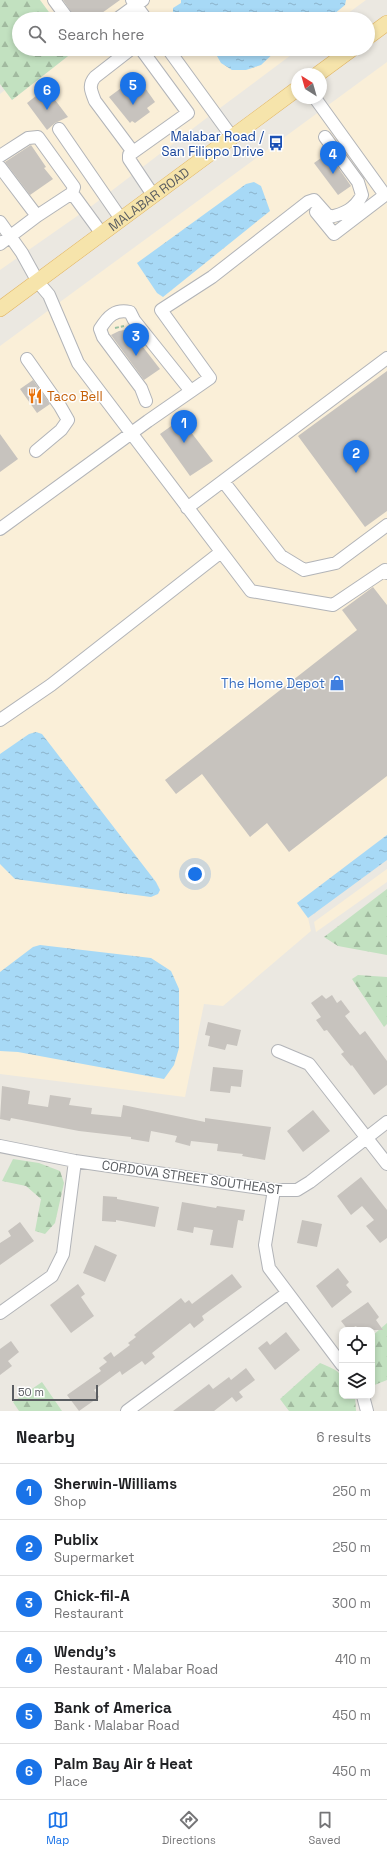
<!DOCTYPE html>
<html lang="en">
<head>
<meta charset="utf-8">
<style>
	body { margin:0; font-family:"Space Grotesk",sans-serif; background:#f6f6f6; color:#202124 }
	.controls { position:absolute; right:12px; bottom:12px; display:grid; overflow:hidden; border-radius:8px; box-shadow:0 2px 6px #0003 }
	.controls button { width:36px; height:36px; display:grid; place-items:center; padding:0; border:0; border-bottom:1px solid #e0e0e0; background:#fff; color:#202124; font:20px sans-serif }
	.compass { position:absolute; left:291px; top:68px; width:36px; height:36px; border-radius:50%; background:#fff; box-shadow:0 2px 6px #0003; rotate:323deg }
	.scale { position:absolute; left:12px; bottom:10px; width:86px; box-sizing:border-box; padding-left:4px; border:2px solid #5a5d61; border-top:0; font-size:11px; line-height:14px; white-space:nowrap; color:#5a5d61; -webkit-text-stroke:3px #fff; paint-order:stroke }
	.you { position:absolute; left:195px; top:874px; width:14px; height:14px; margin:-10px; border:3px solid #fff; border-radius:50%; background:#1a73e8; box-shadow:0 0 0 6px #1a73e833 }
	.badge { display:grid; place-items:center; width:26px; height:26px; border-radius:50%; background:#1a73e8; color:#fff; font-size:13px; font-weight:700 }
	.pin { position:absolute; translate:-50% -33px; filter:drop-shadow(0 1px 2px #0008) }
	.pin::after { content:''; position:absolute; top:21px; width:14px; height:12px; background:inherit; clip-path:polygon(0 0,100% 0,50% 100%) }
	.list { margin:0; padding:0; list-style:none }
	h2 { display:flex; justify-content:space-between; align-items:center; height:52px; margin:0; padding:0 16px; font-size:17px }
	h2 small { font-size:13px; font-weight:400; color:#757577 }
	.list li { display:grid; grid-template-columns:26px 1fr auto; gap:12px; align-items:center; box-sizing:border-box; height:56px; padding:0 16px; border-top:1px solid #e0e0e0 }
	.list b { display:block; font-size:15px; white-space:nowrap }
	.list p { margin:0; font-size:13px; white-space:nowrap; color:#757577 }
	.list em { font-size:13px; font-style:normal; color:#757577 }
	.icon { flex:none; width:22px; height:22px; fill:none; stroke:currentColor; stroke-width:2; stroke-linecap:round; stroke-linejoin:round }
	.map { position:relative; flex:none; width:387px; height:1411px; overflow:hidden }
	.search { position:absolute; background:#fff; box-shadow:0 2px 6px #0003; left:12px; right:12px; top:12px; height:44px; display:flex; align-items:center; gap:10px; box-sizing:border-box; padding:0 14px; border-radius:22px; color:#757577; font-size:15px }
	.sheet { height:388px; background:#fff }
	nav { display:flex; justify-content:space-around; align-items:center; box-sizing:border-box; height:56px; border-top:1px solid #e0e0e0; background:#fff; font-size:11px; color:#757577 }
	nav a { display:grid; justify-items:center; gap:2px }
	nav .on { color:#1a73e8 }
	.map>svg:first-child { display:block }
	.commercial { fill:#faefd8 }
	.forest { fill:url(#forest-firs) }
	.water { fill:url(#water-ripples) }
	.building { fill:#c7c3be }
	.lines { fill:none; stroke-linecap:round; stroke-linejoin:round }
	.minor-casing { stroke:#b2b4b8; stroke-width:14 }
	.major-casing { stroke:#e2b563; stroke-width:16 }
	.path { stroke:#9ac1a2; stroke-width:2; stroke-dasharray:4 2; stroke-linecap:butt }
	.minor { stroke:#fff; stroke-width:12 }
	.major { stroke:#f6e4ab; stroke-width:15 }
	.labels { text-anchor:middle; stroke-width:3; stroke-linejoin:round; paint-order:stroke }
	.transit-label { font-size:13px; fill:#164399; stroke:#fff; text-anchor:end }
	.street-label { font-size:13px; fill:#5a5d61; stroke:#fff }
	.food-label { font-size:13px; fill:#c56008; stroke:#fff; text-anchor:start }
	.shop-label { font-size:13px; fill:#366cbe; stroke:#fff; text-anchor:end }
</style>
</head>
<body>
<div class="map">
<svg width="387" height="1411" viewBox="0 0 387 1411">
	<defs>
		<pattern id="forest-firs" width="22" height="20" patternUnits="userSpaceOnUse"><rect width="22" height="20" fill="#c2e1c0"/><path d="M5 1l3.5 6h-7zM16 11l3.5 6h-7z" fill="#a1ba9f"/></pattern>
		<pattern id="water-ripples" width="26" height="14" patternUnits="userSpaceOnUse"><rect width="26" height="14" fill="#a7d9f6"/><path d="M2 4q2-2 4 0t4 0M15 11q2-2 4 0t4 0" fill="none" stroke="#8bb3cb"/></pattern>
	</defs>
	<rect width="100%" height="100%" fill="#ebe8e1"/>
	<path class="commercial" d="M40,0H366L340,19H54Z
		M77,49H299L204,120L93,205L0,270V94L5,90L12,100Z
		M387,62V835L297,903L308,918L311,931L223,1006L204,1004L185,1097L0,1074V346Z
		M387,869V882L316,932L314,922Z"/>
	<path class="forest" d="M0,0H40L54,19H19V49H77L12,100L0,84Z
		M387,889V955L338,946L324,937Z
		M358,975L387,977V1024L384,1027L352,979Z
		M13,1159L39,1163L60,1171L64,1183L55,1223L45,1234L35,1231L41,1199L26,1186L2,1181Z
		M387,1323V1380L372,1386V1336Z
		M320,1363C343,1373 342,1371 342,1396H355L356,1411H289L280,1399Z
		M42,1382L62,1411H19L13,1402Z"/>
	<path class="water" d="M181,0H346L345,5L328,19H175L173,17V8L181,3Z
		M213,49H278L261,65L246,70H232L221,63Z
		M254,182L261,186L270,211L163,297L157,293L137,263L246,184Z
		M36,732L42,734L156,882L160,890L158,894L151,897L15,879L0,864V754L29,734Z
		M387,835V860L308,918L297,903Z
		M40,945L151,958L171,971L179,989V1048L174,1065L164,1079L18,1052L0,1051V972L33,947Z"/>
	<path class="building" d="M63,0H120L95,18L91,12L82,19H76Z
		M132,80L139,89L143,85L155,102L147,108L150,112L135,123L132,121L130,123L109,97Z
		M46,88L68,117L55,123L47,130L27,103Z
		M31,145L46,167L44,168L53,179L30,195L5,162Z
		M328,153L351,186L338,195L314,163Z
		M129,329L160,369L144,380L111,335L119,331Z
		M387,371V511L365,527L298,436Z
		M33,380L50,404L37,413L20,389Z
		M181,419L213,461L190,476L160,434Z
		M0,434L18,459L0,472Z
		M373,587L387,605V776L289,852L267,823L250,837L202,774L176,794L165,780L357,630L342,610Z
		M322,995L326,999L332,995L337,1003L341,1000L350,1012L345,1016L360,1035L365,1031L387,1061V1085L374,1095L352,1065L351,1066L341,1054L344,1052L327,1030L324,1031L316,1020L321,1017L311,1003Z
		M208,1022L241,1030L237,1046L227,1044L225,1050L208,1046L210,1036L205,1035Z
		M213,1067L243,1070L241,1087L231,1086L230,1093L210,1091Z
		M2,1086L30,1091L28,1104L48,1107L50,1095L71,1098L69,1105L92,1108L91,1114L121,1117L123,1105L205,1122V1118L271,1127L265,1160L242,1156L243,1154L217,1151L218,1144L191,1141L190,1146L175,1142L177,1136L151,1131L149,1142L131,1139V1137L79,1131L11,1118L10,1121L0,1119Z
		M313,1110L330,1131L303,1152L287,1131Z
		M361,1177L387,1210V1238L380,1243L366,1226L374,1220L362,1206L351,1215L337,1196Z
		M103,1196L117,1197V1199L159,1207L155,1227L116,1220V1222L102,1221Z
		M182,1202L216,1208L217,1206L245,1210L243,1221L238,1220L233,1248L210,1245L213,1230L194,1227L193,1233L177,1230Z
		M302,1220L322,1224L317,1247L297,1243Z
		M20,1222L34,1241L0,1265V1243L11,1236L8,1231Z
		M95,1245L117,1255L105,1282L83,1273Z
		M338,1268L349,1282L346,1285L352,1292L332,1308L316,1286Z
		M232,1274L242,1287L202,1316L204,1320L194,1328L190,1323L152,1353L155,1357L145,1365L142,1361L122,1375L120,1371L94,1390L99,1397L79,1411L67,1395L101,1371L99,1368L107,1362L103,1358L111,1352L114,1357L130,1345L128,1343L136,1337L134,1335L181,1298L185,1303L189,1300L192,1304Z
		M78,1284L85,1294L81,1297L94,1316L71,1333L50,1305Z
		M368,1302L379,1317L376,1320L383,1330H359L356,1326L348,1330L341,1321Z
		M286,1332L300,1350L275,1370L258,1348L267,1341L270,1345Z
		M11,1341L19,1352L8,1361L12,1366L0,1375V1349Z
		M246,1368L255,1380L239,1392L243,1397L236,1402L232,1397L214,1411H173L209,1384L213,1389L229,1377L231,1380Z"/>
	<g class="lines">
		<g class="minor-casing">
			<path id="minor" d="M54,0L68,19
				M132,0L146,19
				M117,19L143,0
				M131,49L95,77C88,85 91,91 95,101L133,152
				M141,49L188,113L129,155V159L153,195
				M168,49L232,137
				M315,98L382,191
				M59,129L121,219
				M0,156L28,138L38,137L74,187L72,193L37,216L0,167
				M72,193L102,234
				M316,212L334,234L385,195
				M0,222L22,253L38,282L49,295L78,363L251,591L333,605L385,570L387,573
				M0,244L37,216
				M27,359L60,406L68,420L61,430L36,451
				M146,401L141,388L103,337L100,329C108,316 115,309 130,312L134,320L190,390
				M223,481L281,556L304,570L336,563L387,525
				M187,508L387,358
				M0,529L148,421L210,378L161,310L212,277L308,202L314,200L329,217C344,214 355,209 362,195L358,182L325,137
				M0,720L51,685L221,552
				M278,1051L309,1064L387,1164
				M0,1146L75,1161L274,1190H297L310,1182L387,1122
				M274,1190L265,1245L269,1268L342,1365
				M0,1313L52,1276L63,1254L75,1161
				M363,1396L367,1411
				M127,1411L286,1294"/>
		</g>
		<g class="major-casing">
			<g id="major">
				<path d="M368,37L387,23"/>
				<path d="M318,74L352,49"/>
				<path id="s1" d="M0,309L297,89"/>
			</g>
		</g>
		<path class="path" d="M115,328L124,326"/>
		<use href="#minor" class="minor"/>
		<use href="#major" class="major"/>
	</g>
	<defs>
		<g id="bus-bare" transform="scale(1.2)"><path d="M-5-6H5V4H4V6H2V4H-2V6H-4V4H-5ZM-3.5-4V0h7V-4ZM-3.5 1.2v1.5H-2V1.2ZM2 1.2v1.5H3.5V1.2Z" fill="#1a4fb4" stroke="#fff" stroke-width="2.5" paint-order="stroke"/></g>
		<g id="restaurant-bare" transform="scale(1.2)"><path d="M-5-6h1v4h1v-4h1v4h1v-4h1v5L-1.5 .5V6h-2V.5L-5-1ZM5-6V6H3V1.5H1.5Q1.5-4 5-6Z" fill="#e8710a" stroke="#fff" stroke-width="2.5" paint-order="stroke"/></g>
		<g id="shop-bare" transform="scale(1.2)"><path d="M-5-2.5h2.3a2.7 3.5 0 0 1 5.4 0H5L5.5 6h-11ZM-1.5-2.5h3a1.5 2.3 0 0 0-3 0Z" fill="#3f7fe0" stroke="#fff" stroke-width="2.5" paint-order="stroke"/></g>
	</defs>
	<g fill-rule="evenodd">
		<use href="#bus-bare" x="276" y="143"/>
		<use href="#restaurant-bare" x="35" y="396"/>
		<use href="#shop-bare" x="337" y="683"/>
	</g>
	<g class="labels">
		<g class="transit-label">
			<text x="264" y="141">Malabar Road /<tspan x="264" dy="15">San Filippo Drive</tspan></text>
		</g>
		<g class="street-label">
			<text dy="5" stroke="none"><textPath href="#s1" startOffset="185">MALABAR ROAD</textPath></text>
			<text transform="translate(192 1177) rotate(8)" y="5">CORDOVA STREET SOUTHEAST</text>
		</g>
		<g class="food-label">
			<text x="47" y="401">Taco Bell</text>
		</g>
		<g class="shop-label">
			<text x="325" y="688">The Home Depot</text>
		</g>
	</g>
</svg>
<div class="controls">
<button><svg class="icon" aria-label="locate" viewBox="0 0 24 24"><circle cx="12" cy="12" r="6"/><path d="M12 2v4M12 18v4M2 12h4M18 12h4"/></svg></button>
<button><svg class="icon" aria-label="layers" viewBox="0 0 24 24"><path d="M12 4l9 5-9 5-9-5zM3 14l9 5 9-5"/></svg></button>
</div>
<svg class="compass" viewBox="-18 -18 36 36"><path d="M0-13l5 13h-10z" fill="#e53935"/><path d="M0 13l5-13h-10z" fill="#757577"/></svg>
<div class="scale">50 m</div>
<div class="you"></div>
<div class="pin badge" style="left:184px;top:443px">1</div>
<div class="pin badge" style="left:356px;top:473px">2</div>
<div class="pin badge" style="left:136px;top:356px">3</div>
<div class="pin badge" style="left:333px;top:174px">4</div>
<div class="pin badge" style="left:133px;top:105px">5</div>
<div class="pin badge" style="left:47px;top:110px">6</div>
<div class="search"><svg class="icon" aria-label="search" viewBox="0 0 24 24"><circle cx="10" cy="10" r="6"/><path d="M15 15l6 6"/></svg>Search here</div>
</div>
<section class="sheet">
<h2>Nearby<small>6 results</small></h2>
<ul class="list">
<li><span class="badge">1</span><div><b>Sherwin-Williams</b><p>Shop</p></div><em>250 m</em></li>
<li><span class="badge">2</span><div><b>Publix</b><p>Supermarket</p></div><em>250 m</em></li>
<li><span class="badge">3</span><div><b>Chick-fil-A</b><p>Restaurant</p></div><em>300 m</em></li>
<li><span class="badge">4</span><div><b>Wendy's</b><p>Restaurant · Malabar Road</p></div><em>410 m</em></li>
<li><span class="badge">5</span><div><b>Bank of America</b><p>Bank · Malabar Road</p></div><em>450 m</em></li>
<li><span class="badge">6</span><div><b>Palm Bay Air &amp; Heat</b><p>Place</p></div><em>450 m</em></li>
</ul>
</section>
<nav>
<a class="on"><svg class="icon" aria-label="map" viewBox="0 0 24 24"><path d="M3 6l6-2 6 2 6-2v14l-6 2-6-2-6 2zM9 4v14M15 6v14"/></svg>Map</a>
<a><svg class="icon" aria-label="directions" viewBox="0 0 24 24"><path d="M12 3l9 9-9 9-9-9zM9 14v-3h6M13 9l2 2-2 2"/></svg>Directions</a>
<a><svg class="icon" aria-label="saved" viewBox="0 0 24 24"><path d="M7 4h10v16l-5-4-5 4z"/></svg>Saved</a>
</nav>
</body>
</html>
